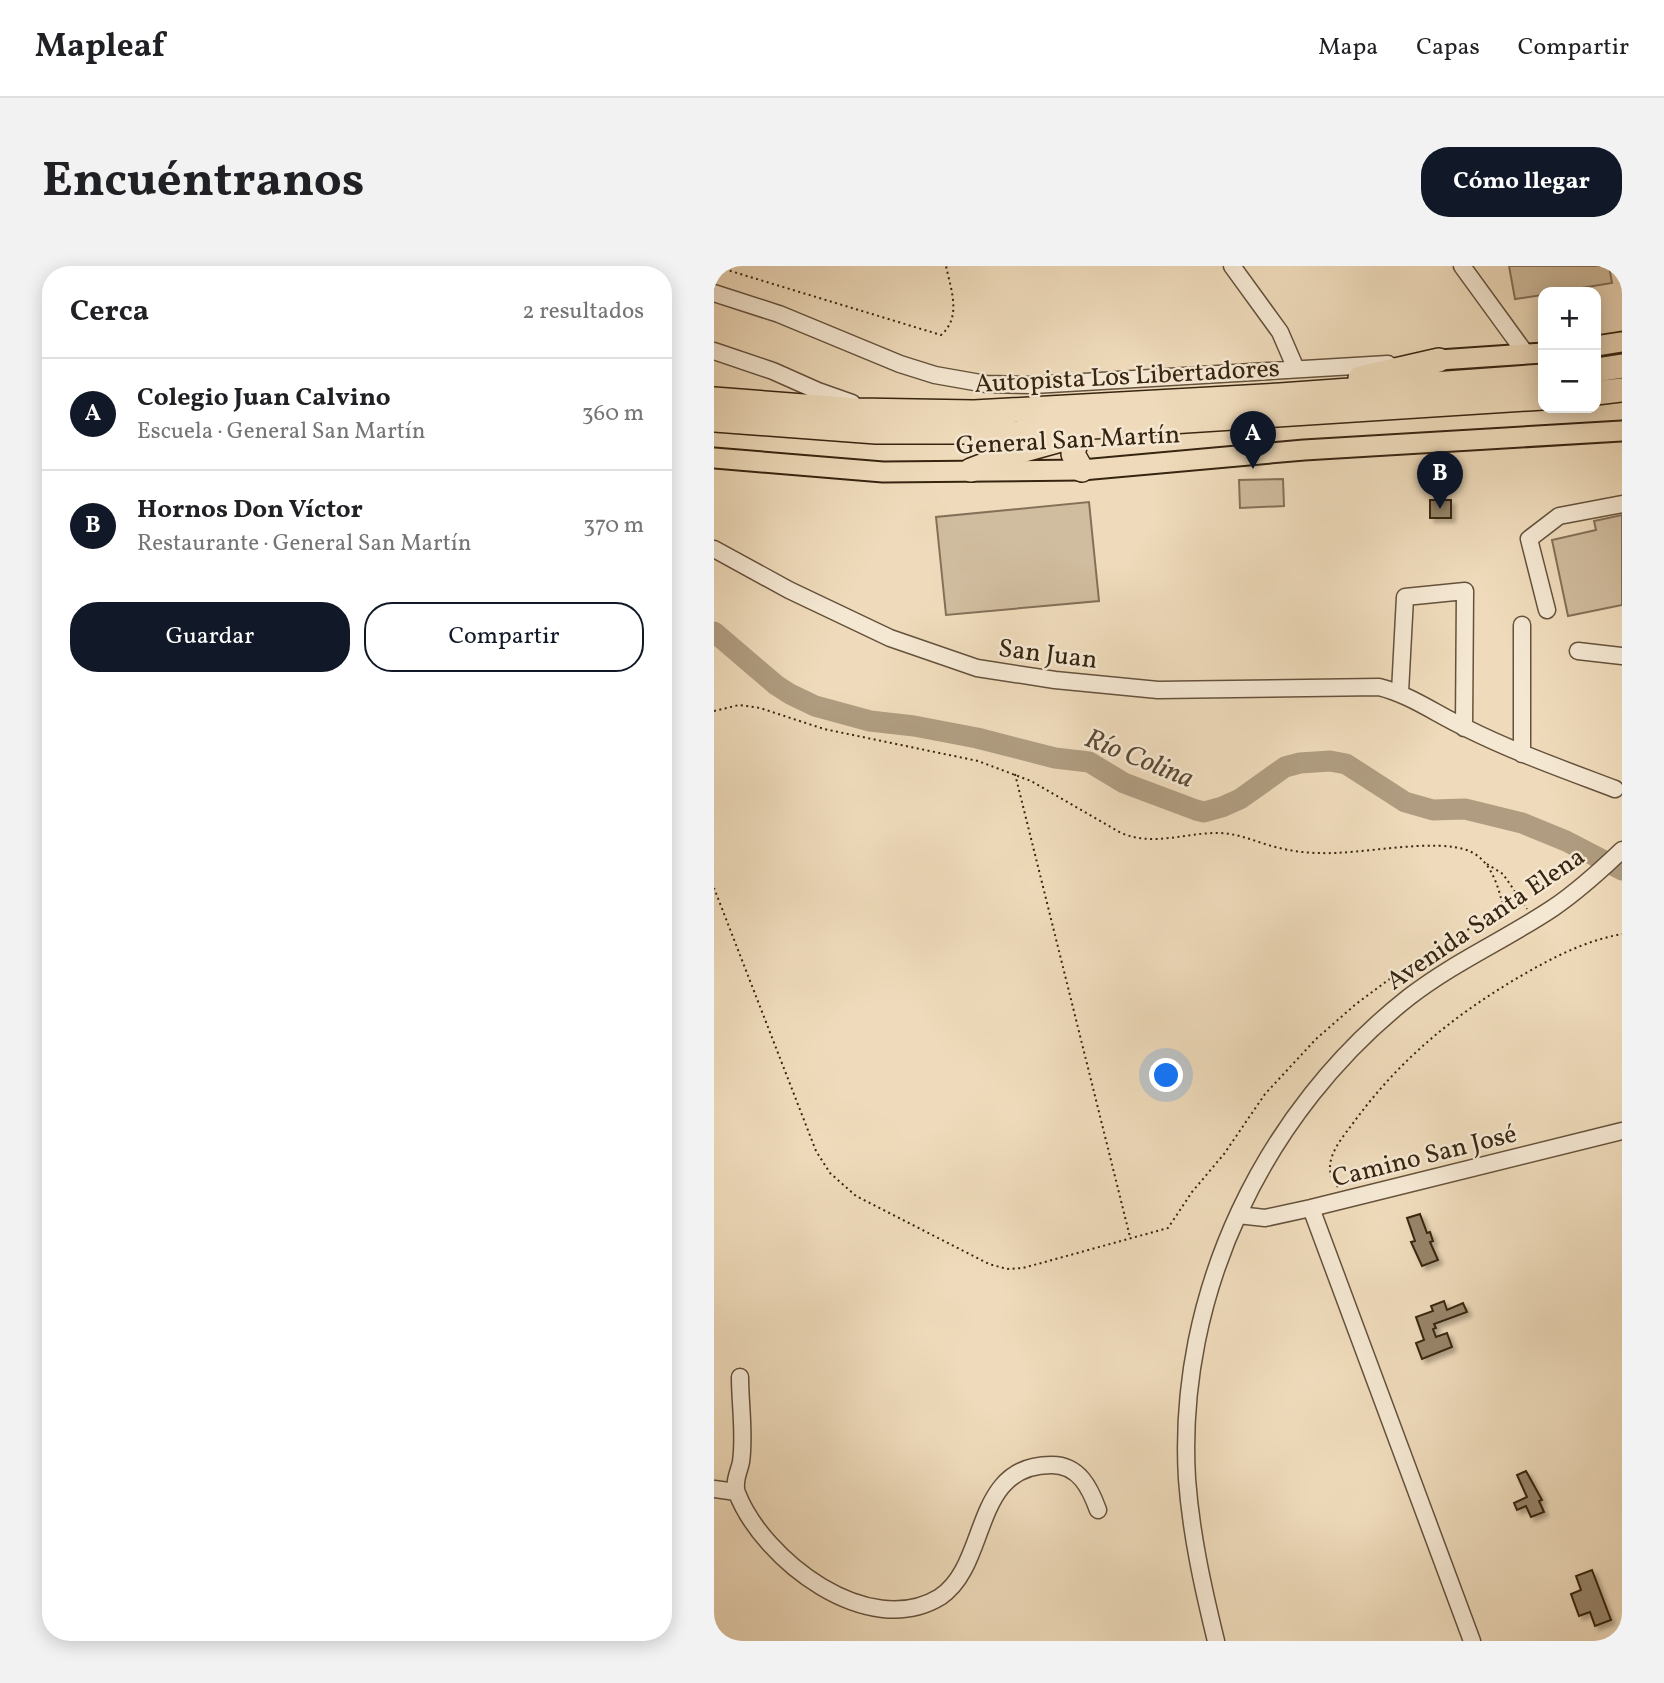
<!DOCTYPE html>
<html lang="es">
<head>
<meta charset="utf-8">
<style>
	body { margin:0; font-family:Vollkorn,serif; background:#f2f2f2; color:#202124 }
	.controls { position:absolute; right:21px; top:21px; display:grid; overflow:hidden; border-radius:14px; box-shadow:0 4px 18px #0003 }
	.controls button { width:63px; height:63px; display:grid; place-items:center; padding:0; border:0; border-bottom:2px solid #e0e0e0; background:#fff; color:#202124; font:35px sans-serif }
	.you { position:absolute; left:453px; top:810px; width:24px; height:24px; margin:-18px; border:5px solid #fff; border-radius:50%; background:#1a73e8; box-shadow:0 0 0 10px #1a73e833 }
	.badge { display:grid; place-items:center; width:46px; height:46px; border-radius:50%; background:#111827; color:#fff; font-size:23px; font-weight:700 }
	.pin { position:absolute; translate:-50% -58px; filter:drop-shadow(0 2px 4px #0008) }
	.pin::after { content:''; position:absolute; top:37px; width:24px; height:21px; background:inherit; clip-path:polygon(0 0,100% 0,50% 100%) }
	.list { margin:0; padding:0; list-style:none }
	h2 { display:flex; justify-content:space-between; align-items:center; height:91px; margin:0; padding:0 28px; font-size:30px }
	h2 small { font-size:23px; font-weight:400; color:#757577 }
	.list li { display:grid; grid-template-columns:46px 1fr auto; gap:21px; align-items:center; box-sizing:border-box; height:112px; padding:0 28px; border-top:2px solid #e0e0e0 }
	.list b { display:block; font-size:26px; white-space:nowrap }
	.list p { margin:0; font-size:23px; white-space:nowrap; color:#757577 }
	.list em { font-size:23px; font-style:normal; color:#757577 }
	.actions { display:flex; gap:14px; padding:21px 28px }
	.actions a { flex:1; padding:16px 0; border:2px solid #111827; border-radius:28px; text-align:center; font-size:24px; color:#111827 }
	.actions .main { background:#111827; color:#fff }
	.map { position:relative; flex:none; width:908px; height:1375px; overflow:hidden; border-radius:28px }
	header { display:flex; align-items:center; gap:42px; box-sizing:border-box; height:98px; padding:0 35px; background:#fff; border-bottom:2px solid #e0e0e0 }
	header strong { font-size:33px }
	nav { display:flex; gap:38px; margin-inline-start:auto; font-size:24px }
	.intro { display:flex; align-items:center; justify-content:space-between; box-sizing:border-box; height:168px; padding:0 42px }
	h1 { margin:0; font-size:49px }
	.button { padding:18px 32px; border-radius:28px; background:#111827; color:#fff; font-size:24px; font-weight:700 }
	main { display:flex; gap:42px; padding:0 42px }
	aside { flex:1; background:#fff; border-radius:28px; box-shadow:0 4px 18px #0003 }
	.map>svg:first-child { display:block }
	.green { fill:#d0bc9e; stroke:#847058; stroke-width:2 }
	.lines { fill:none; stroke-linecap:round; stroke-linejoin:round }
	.river { stroke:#b09d81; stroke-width:21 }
	.building { fill:#978469; stroke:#372511; stroke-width:2; filter:url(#shadow) }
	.minor-casing { stroke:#65523c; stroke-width:19 }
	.major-casing { stroke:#372511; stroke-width:23 }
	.highway-casing { stroke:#372511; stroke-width:26 }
	.path { stroke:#372511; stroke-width:2; stroke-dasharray:2 3.5; stroke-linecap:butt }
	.minor { stroke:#f5e8d3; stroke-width:16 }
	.major { stroke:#efdbbb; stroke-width:19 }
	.highway { stroke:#efdbbb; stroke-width:23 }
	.labels { text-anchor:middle; stroke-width:5; stroke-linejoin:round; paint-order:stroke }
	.street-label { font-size:26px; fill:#372511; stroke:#f5e8d3 }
	.water-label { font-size:28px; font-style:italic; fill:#5b4933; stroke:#f5e8d3 }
</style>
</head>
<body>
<header>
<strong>Mapleaf</strong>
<nav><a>Mapa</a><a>Capas</a><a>Compartir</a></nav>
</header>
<div class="intro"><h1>Encuéntranos</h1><a class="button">Cómo llegar</a></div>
<main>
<aside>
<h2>Cerca<small>2 resultados</small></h2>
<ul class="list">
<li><span class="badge">A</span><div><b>Colegio Juan Calvino</b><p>Escuela · General San Martín</p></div><em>360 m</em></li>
<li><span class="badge">B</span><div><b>Hornos Don Víctor</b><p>Restaurante · General San Martín</p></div><em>370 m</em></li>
</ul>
<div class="actions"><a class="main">Guardar</a><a>Compartir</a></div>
</aside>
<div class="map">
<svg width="908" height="1375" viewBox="0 0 908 1375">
	<defs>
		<filter id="shadow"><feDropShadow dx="4" dy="4" stdDeviation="2" flood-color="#0004"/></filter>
	</defs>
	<rect width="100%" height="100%" fill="#efdbbb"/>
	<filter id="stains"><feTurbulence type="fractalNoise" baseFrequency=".00286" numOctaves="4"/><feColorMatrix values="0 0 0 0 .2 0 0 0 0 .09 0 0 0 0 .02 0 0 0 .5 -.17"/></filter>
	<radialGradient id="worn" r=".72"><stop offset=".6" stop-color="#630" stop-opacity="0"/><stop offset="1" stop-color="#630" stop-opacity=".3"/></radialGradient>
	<path class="green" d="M795,0H895L898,17L843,26H829V29L801,33Z
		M569,213L570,240L526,242L525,214Z
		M375,236L385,335L232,349L222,251Z
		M908,249V339L854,350L838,274L882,264L880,255Z"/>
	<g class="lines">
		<path class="river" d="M0,366L62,419L76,428L101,440L156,455L200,460L263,472L341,492L375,496L410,517L482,544L490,546L508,541L526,533L571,501L586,497L616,495L632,498L691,536L719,544L751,543L808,557L852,575L908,604"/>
	</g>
	<path class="building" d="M716,234H737V252H716Z
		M706,948L713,967L716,966L719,975L716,976L724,994L708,1000L697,976L701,975L693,952Z
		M730,1035L733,1044L749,1037L753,1046L720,1058L722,1062L719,1063L722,1071L733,1067L738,1081L708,1093L702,1077L710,1074L702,1051L719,1045L717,1040Z
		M812,1205L828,1234L825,1235L830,1246L817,1251L812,1240L803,1244L800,1237L813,1231L803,1209Z
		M878,1304L897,1354L881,1360L876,1346L865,1350L857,1328L867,1324L862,1310Z"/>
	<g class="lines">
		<g class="minor-casing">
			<path id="minor" d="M518,0L566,66L582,103
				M748,0L812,88
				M0,27L65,48L186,98L221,109L272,118L319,119L674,98
				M0,85L59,105L104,125L138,137
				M0,283L75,324L176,372L263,402L341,414L444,424L665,421C697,429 722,448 752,462C800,486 851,504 901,523
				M833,344L815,273L845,250L908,238
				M864,385L908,390
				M686,426L691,331L751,325L750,462
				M808,488V359
				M597,942L758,1375
				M524,949L551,952L597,942L908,865
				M26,1111C26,1138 31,1169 27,1196C25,1206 19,1216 23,1227C49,1294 154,1375 226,1331C276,1298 257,1198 338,1199C365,1199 376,1222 384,1244
				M0,1223L22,1226
				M502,1375C489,1322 477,1268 473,1213C462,1028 550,845 695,731C742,695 791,674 839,642C864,625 886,605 908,584"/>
		</g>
		<g class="major-casing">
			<path id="major" d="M882,80L908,76
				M725,94L829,87
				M0,192L169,206L368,204L590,184L908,165"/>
		</g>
		<g class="highway-casing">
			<path id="highway" d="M882,104L908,100
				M646,112L725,94
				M882,127L908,124
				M0,133L143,144L260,146L566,129L829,110
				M0,154L162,166H300L829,132
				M364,170L359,188L368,204
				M257,204L307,185L347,174"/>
		</g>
		<path class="path" d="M0,0L227,69C248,51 237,24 232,0
			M0,445L25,439L46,442L110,463L264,495L317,515L407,567C441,581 472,566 507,567C524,568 538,574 554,579C571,584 589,587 606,587C645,589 723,571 755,585C775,593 783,616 788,636L782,646L681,709L642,738L602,773L551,828L510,888L478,926L454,962L309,1002L293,1003L275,998L142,930L116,907L102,885L0,622
			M301,508L416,971
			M773,598L789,608L813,643
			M624,921C605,900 624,877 637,860C684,795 736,752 805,711C838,692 870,675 908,668"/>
		<use href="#minor" class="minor"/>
		<use href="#major" class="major"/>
		<use href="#highway" class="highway"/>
	</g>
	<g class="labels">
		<g class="street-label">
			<text transform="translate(413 109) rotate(-3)" y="9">Autopista Los Libertadores</text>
			<text transform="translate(354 173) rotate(-3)" y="9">General San Martín</text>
			<text transform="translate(334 387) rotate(7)" y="9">San Juan</text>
			<text transform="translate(771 652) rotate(-34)" y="9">Avenida Santa Elena</text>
			<text transform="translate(710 889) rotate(-14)" y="9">Camino San José</text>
		</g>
		<g class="water-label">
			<text transform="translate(426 491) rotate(22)" y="10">Río Colina</text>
		</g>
	</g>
	<rect width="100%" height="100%" filter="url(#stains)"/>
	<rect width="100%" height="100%" fill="url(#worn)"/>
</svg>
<div class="controls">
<button>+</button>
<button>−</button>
</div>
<div class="you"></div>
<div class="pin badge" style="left:539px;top:203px">A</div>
<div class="pin badge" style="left:726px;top:243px">B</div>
</div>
</main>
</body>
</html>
